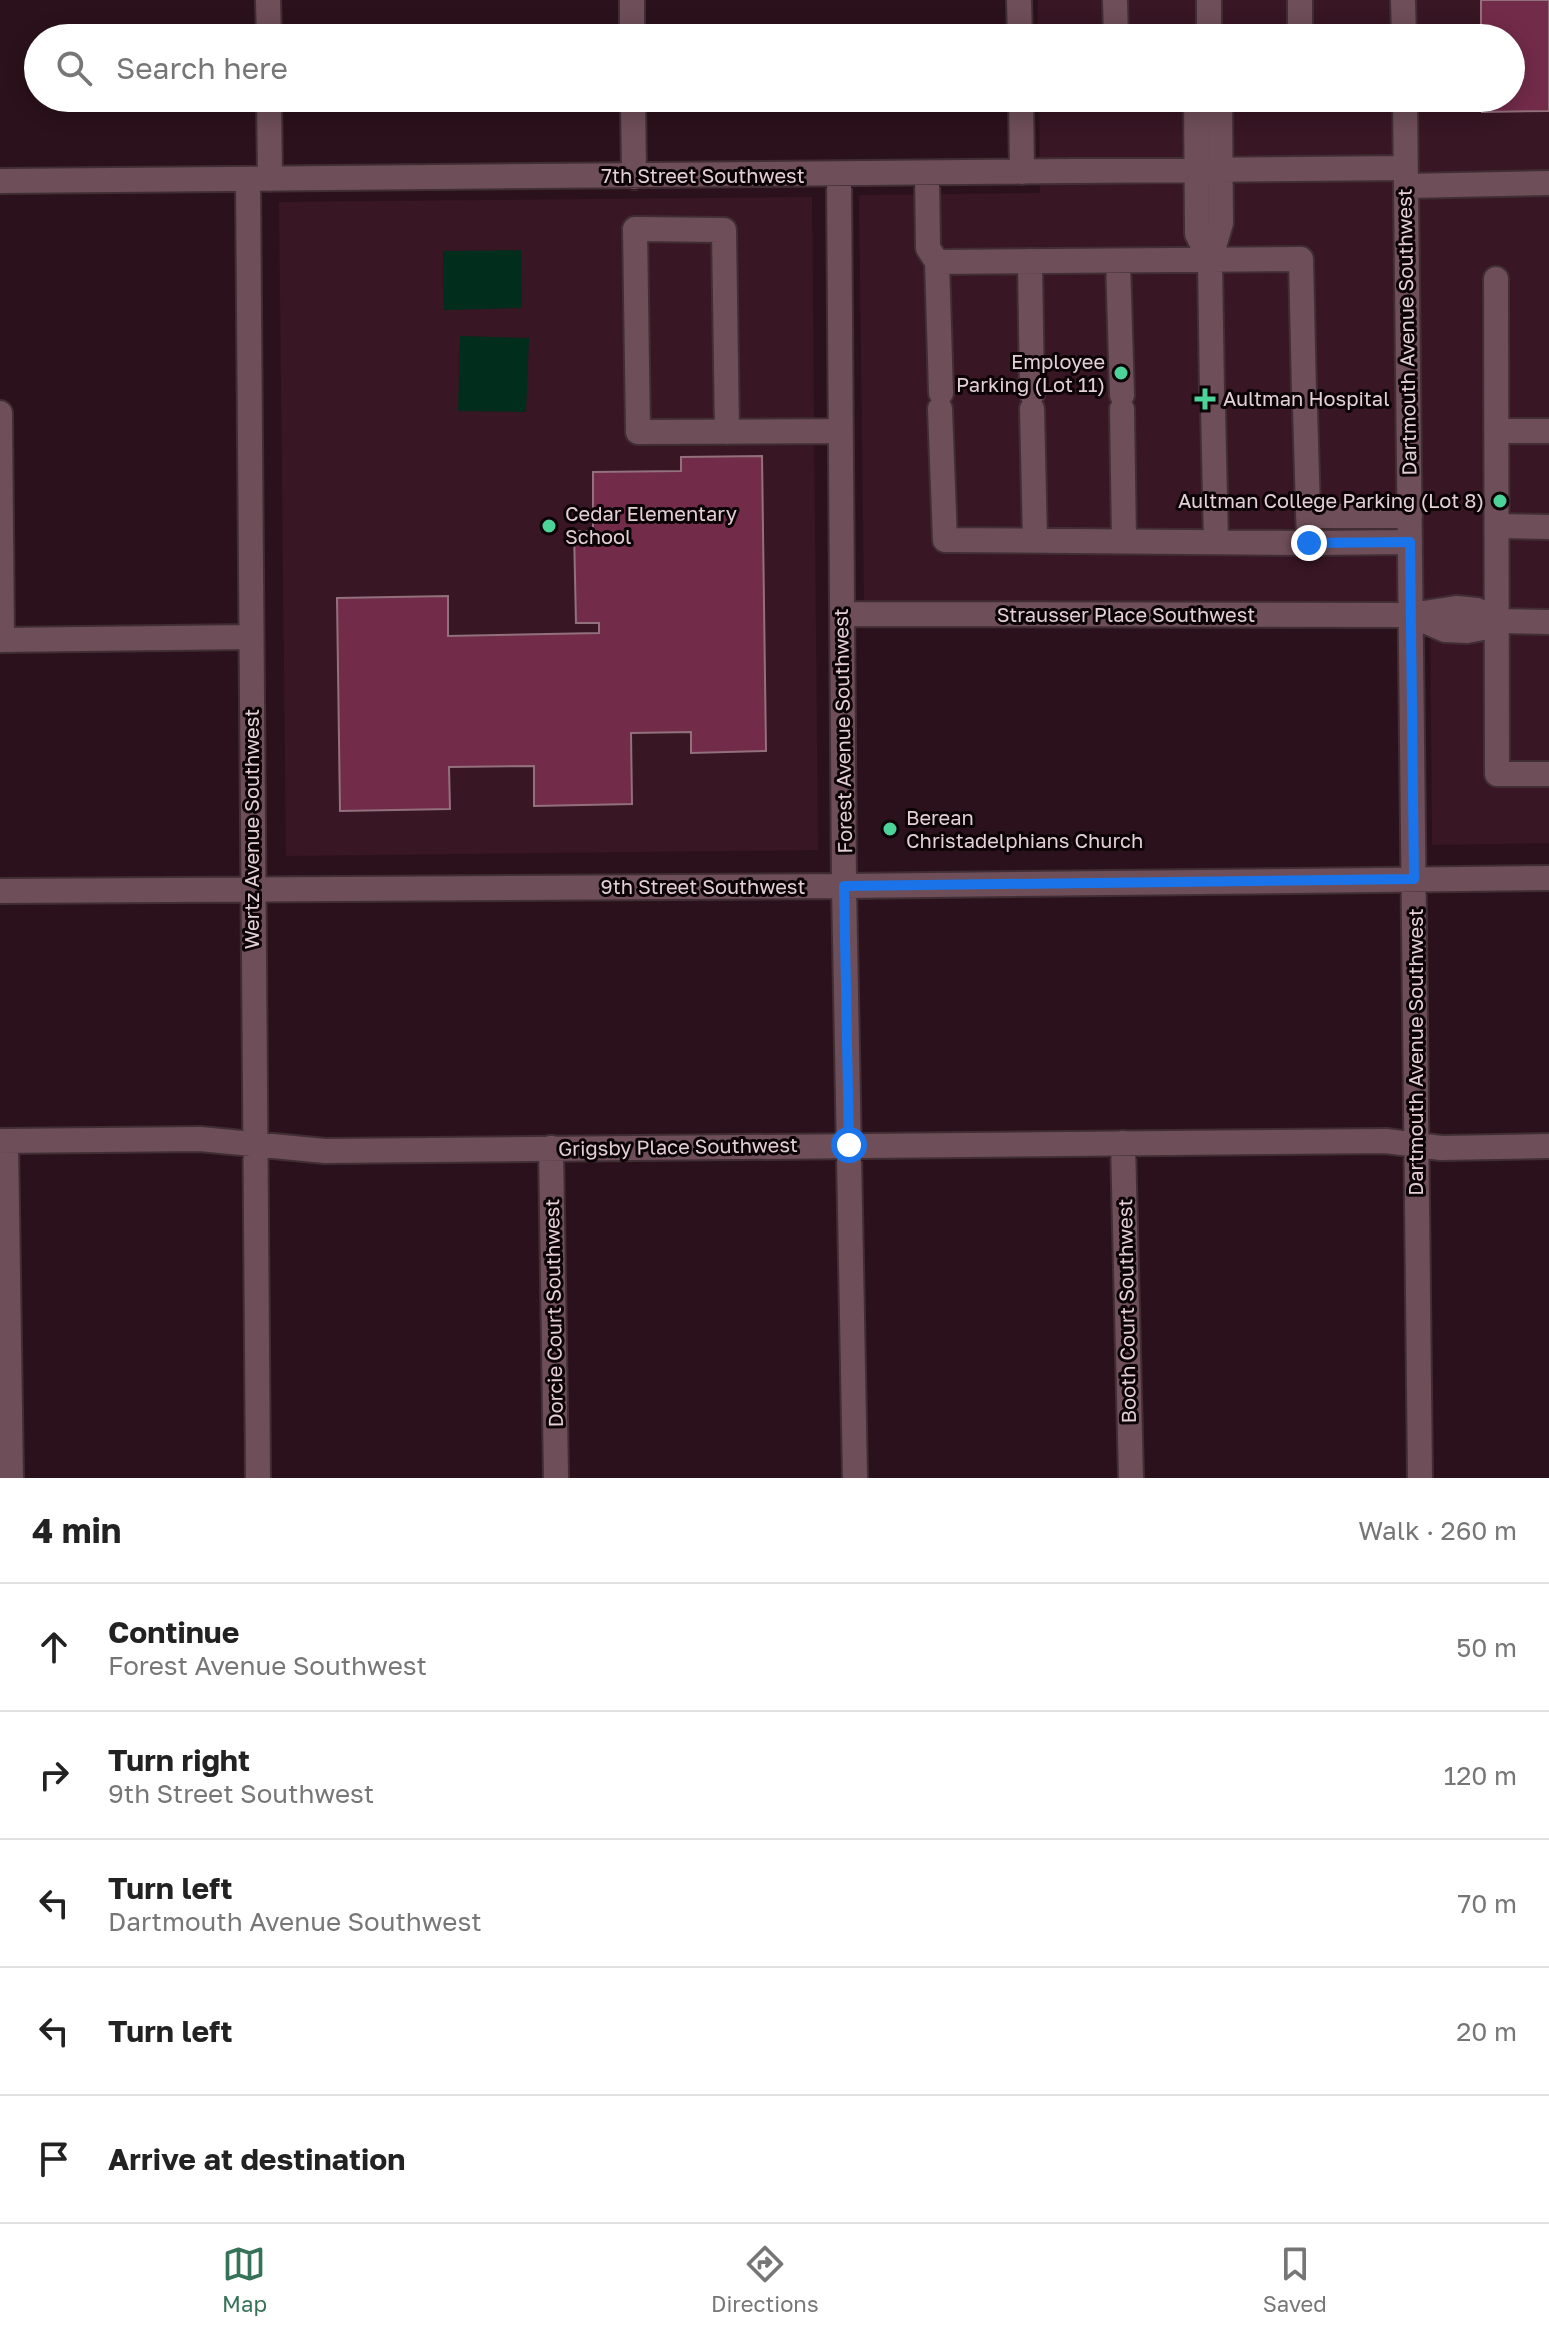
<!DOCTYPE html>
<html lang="en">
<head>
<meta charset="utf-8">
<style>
	body { margin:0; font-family:"Golos Text",sans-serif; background:#f6f6f6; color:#222 }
	.stop { position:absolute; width:24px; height:24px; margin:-18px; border:6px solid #1a73e8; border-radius:50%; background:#fff }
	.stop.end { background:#1a73e8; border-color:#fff; box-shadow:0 2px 8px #0008 }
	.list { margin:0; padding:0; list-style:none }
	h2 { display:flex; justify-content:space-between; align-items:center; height:104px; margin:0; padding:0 32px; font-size:34px }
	h2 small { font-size:26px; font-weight:400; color:#767676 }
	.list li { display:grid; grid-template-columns:52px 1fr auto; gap:24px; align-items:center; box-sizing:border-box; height:128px; padding:0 32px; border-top:2px solid #e0e0e0 }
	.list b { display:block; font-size:30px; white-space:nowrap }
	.list p { margin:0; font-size:26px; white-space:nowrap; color:#767676 }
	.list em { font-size:26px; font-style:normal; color:#767676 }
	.icon { flex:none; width:44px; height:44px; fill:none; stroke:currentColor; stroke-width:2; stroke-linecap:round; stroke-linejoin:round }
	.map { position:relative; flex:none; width:1549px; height:1478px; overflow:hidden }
	.search { position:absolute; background:#fff; box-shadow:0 4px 20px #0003; left:24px; right:24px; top:24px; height:88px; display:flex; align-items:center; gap:20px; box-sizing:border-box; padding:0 28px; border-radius:44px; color:#767676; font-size:30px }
	.sheet { height:744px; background:#fff }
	nav { display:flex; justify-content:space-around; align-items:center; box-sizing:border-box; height:112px; border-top:2px solid #e0e0e0; background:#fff; font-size:22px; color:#767676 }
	nav a { display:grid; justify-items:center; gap:4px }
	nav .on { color:#357258 }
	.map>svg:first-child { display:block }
	.built { fill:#381624 }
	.green { fill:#002d1c }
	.building { fill:#732b4a; stroke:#92707c; stroke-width:2 }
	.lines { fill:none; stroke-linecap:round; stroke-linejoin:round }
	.minor-casing { stroke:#402e34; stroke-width:28 }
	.minor { stroke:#6e4e59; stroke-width:24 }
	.route { stroke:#1a73e8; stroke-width:10 }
	.poi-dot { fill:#4dd39a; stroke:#0c0306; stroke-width:3 }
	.labels { text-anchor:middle; stroke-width:6; stroke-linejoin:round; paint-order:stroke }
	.street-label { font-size:20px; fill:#e3cfd5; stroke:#0c0306 }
	.poi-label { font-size:20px; fill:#e3cfd5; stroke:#0c0306; text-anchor:start }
</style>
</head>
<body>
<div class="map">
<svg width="1549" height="1478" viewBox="0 0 1549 1478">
	<rect width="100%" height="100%" fill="#2b111b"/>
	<path class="built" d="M1038,0H1549V843L1432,845L1430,604L864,605L859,195L1040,193L1039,98H1511V38H1038Z
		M812,197L818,850L286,856L279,202Z"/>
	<path class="green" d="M521,250L522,308L444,310L443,251Z
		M460,336L529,338L526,412L458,411Z"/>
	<path class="building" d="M1481,0H1549V111L1482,112V98H1511V38H1481Z
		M762,456L766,751L691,753V732L631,733L632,804L534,806V766L449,767L450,809L340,811L337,598L448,596V636L599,633V623H576L574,531H593V472L681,471V457Z"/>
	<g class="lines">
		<g class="minor-casing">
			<path id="minor" d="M268,0L269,38
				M632,0V38
				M1019,0L1020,38
				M1115,0L1116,38
				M1209,0V38
				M1300,0V38
				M1403,0L1404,38
				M269,98L270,179
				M633,98L634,177
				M1021,98L1022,172
				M1196,98L1197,234L1210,260
				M1405,98L1420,1478
				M927,174L928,248L937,262L941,393
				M839,175L844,886L855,1478
				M248,179L258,1478
				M0,181L1405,168
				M1406,186L1549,183
				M1030,261L1032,394
				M1118,261L1122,395
				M937,262L1301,259L1304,393
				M1496,279L1497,774H1549
				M1212,394L1210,260L1221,223L1220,98
				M940,409L945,540L1309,543L1305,408
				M1032,409L1035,540
				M1122,409L1124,541
				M1213,409L1216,542
				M0,413L2,640
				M1497,431H1549
				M727,432L724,230L635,229L638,432L840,431
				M1308,516H1410
				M1497,526L1549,527
				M1309,543L1410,542
				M842,614L1411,615L1456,608L1477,610L1497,621
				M1411,615L1445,630L1467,631L1483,628L1497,621L1549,622
				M0,640L250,637
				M0,891L844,886L1549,878
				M0,1141L200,1139L325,1151L1386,1141L1441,1148L1549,1146
				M6,1141L11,1478
				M1123,1143L1131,1478
				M551,1148L556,1478"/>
		</g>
		<use href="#minor" class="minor"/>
	</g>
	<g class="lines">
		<path class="route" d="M849,1145L844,886L1414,879L1410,542L1309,543"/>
	</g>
	<g class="poi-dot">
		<circle cx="1121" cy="373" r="8"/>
		<path d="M1201 387h8v8h8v8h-8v8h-8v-8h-8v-8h8z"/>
		<circle cx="1500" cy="501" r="8"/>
		<circle cx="549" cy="526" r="8"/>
		<circle cx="890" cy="829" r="8"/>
	</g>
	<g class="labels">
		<g class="street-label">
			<text x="703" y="183">7th Street Southwest</text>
			<text transform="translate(1407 332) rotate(-91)" y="7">Dartmouth Avenue Southwest</text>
			<text x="1126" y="622">Strausser Place Southwest</text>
			<text transform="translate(843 731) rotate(-91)" y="7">Forest Avenue Southwest</text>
			<text transform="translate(252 829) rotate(-90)" y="7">Wertz Avenue Southwest</text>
			<text x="703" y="894">9th Street Southwest</text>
			<text transform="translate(1416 1052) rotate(-90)" y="7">Dartmouth Avenue Southwest</text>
			<text transform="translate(678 1147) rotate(-1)" y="7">Grigsby Place Southwest</text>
			<text transform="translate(1127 1311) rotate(-91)" y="7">Booth Court Southwest</text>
			<text transform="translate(554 1313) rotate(-91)" y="7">Dorcie Court Southwest</text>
		</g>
		<g class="poi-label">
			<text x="1105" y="369" text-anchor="end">Employee<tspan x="1105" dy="23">Parking (Lot 11)</tspan></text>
			<text x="1223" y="406">Aultman Hospital</text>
			<text x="1484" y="508" text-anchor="end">Aultman College Parking (Lot 8)</text>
			<text x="565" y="521">Cedar Elementary<tspan x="565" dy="23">School</tspan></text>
			<text x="906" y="825">Berean<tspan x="906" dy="23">Christadelphians Church</tspan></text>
		</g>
	</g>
</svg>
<div class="stop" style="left:849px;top:1145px"></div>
<div class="stop end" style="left:1309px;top:543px"></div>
<div class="search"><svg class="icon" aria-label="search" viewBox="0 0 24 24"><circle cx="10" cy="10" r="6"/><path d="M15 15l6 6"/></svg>Search here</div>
</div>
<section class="sheet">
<h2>4 min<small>Walk · 260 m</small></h2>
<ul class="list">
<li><svg class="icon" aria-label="ahead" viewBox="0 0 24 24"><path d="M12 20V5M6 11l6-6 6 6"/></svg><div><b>Continue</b><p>Forest Avenue Southwest</p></div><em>50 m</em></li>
<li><svg class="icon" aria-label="right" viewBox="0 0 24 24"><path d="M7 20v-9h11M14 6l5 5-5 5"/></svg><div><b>Turn right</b><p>9th Street Southwest</p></div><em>120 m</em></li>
<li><svg class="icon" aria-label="left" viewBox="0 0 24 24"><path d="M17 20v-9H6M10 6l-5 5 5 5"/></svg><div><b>Turn left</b><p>Dartmouth Avenue Southwest</p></div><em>70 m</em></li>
<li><svg class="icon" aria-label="left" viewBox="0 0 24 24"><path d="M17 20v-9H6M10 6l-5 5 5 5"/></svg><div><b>Turn left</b></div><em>20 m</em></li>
<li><svg class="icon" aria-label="arrive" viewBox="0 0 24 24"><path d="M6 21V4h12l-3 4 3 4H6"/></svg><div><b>Arrive at destination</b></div></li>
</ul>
</section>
<nav>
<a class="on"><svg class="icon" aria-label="map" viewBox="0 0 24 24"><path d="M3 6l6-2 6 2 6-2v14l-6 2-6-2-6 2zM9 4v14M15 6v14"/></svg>Map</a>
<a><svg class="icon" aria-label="directions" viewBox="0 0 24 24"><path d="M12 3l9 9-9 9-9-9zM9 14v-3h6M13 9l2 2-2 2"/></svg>Directions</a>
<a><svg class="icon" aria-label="saved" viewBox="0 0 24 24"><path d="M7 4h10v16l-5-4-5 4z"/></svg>Saved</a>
</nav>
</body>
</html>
